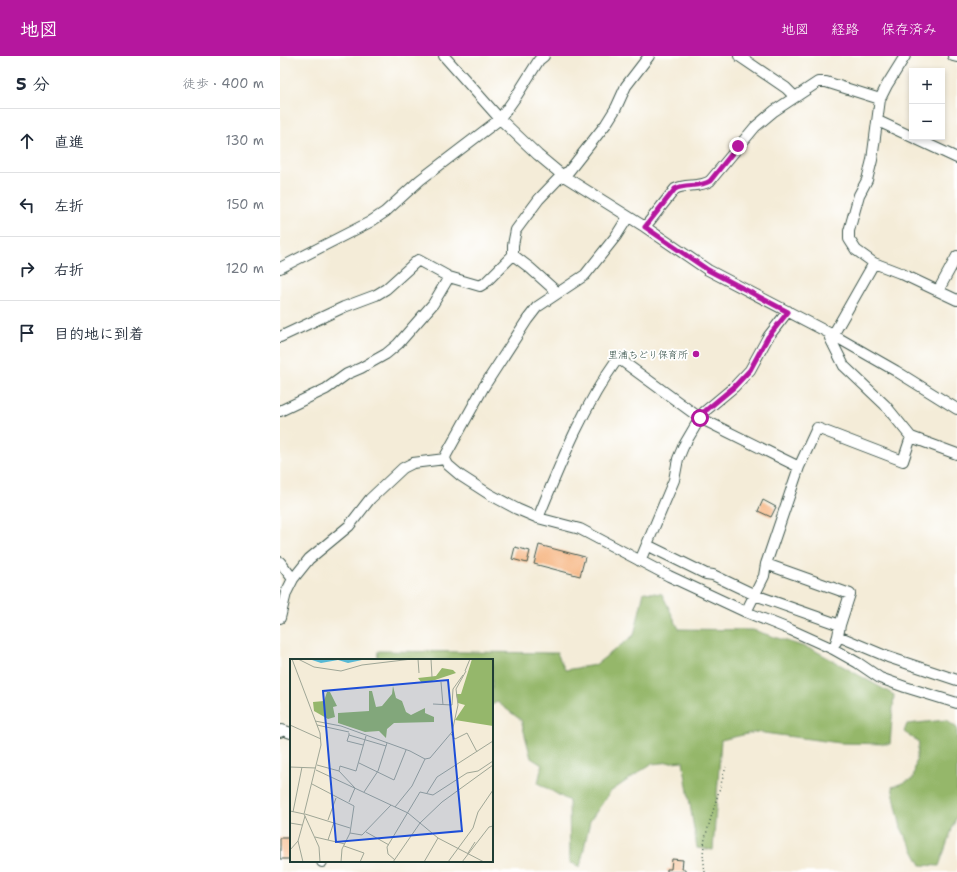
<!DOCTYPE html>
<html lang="ja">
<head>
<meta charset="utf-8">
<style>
	body { margin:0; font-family:"Shantell Sans","Klee One",sans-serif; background:#f6f6f7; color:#1f2937 }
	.controls { position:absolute; right:12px; top:12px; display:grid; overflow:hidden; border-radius:0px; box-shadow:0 2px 6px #0003 }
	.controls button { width:36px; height:36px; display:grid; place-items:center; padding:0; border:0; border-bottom:1px solid #e0e1e3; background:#fff; color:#1f2937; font:20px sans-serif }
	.stop { position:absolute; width:12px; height:12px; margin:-9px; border:3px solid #b5179e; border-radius:50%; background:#fff }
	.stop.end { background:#b5179e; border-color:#fff; box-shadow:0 1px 4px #0008 }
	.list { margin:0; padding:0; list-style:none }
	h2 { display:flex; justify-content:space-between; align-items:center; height:52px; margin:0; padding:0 16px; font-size:17px }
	h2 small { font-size:13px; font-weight:400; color:#747a83 }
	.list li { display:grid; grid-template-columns:26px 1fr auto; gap:12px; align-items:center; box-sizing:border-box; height:64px; padding:0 16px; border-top:1px solid #e0e1e3 }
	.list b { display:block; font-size:15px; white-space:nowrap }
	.list em { font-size:13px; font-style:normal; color:#747a83 }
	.icon { flex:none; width:22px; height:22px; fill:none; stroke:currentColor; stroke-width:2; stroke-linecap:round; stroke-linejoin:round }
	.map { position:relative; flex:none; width:677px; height:816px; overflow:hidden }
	header { display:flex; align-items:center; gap:24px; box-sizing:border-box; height:56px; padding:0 20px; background:#b5179e; color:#fff }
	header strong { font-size:19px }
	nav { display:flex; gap:22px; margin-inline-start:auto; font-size:14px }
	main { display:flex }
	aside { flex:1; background:#fff }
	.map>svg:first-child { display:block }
	.forest { fill:#95b76b; stroke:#5a7a50 }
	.building { fill:#f6b37e }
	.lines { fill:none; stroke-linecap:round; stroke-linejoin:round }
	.minor-casing { stroke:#3f574d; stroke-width:12 }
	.path { stroke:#3f574d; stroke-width:1.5; stroke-dasharray:1 3; stroke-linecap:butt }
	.minor { stroke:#fff; stroke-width:10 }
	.route { stroke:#b5179e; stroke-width:5 }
	.poi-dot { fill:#b5179e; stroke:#fff; stroke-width:1.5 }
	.labels { text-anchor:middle; stroke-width:3.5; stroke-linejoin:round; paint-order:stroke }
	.poi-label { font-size:10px; fill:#1f3d34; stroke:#fff; text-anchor:end }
	.inset-road { fill:none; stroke:#9fa696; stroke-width:1 }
	.view { fill:#1d4ed8; fill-opacity:0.15; stroke:#1d4ed8; stroke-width:2 }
	.inset-edge { fill:none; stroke:#1f3d34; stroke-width:2 }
</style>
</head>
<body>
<header>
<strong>地図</strong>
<nav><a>地図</a><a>経路</a><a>保存済み</a></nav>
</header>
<main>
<aside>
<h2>5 分<small>徒歩 · 400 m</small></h2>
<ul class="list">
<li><svg class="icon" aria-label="ahead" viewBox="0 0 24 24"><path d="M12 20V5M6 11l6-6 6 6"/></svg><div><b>直進</b></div><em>130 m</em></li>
<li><svg class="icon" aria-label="left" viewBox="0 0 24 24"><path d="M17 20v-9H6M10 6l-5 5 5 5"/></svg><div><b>左折</b></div><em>150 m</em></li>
<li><svg class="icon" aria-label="right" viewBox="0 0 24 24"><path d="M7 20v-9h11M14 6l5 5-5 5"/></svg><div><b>右折</b></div><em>120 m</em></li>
<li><svg class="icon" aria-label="arrive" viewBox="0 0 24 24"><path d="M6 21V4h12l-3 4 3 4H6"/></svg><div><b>目的地に到着</b></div></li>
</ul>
</aside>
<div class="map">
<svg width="677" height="816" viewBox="0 0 677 816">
	<rect width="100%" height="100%" fill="#fff"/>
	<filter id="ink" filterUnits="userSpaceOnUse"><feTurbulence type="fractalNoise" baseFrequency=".025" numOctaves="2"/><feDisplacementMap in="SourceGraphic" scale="8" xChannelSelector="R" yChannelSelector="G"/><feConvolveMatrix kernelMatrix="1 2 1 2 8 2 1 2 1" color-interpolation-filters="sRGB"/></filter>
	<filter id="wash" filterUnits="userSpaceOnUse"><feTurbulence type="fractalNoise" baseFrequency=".012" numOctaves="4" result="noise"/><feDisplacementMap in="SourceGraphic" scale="16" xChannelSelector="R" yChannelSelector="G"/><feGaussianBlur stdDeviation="0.9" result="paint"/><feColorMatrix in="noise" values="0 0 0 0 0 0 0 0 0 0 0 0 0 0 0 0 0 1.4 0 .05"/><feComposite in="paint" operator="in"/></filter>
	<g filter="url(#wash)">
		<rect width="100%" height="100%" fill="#f4ecd8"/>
		<path class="forest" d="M364,536L382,538L399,573L473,574L534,594L614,639L610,688L560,687L476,676L441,684L433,794L417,792L403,705L371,708L330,736L310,765L300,811L290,806L289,745L258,727L262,709L251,702L241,664L217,646L212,649V604H97L98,595L277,597L285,614L315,609L354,579Z
			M666,664L677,672V762H676L659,810L641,809L621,772L612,731L633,723L639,686L624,676L627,668Z"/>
		<g id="blocks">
			<path class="building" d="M483,444L496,451L491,461L478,455Z
				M259,489L305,501L300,520L254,508Z
				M235,491L250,495L247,507L232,503Z
				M0,782H11V803H0Z
				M392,803L403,804L402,813H405V816H387V813H391Z"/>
		</g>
	</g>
	<g filter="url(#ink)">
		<use href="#blocks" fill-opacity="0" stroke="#3f574d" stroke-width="1"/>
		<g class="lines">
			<g class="minor-casing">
				<path id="minor" d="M164,0L220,63L258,99L282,119L365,171L428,214L553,279L616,315L677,353
					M459,0L506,32L515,41
					M625,0L607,29L600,43L592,104L587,124L579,139L569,175V183L576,194L594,207L620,217L677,244
					M673,0L677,1
					M598,65L677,102
					M348,161L336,180L305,219L257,251L247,264L203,332L166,399L165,403L168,409L181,420L209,438L237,453L258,462L300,473L389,520L466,556L511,574L553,593L578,607L600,622L625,631L677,647
					M365,171L395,133C405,127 419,132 430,125L475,71L494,55L538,26H546L600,43
					M233,199L250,212L278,237
					M0,212L90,166L105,156L140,124L220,63L237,39L259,4L264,0
					M658,235L677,200
					M550,277V282L564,310L605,349L631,381L677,398
					M553,279L594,207
					M0,281L64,251L96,239L106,233L138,204L169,221L200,230L205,227L233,199V189L236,174L259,143L282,119L289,115L326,68L336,52L346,30L369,0
					M0,355L46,333L67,318L81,312L106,298L118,288L153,248L169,221
					M258,462C281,406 303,351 338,302L420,362L519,411
					M367,489L426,518L433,519L475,539L560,569L558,580
					M360,505L394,424L398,403L403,391L420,362L424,356L454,331L470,314L488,281L508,255
					M0,506L13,523
					M486,508L570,538L560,569
					M466,556L484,520L486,508L519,411L537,372L623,405L631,381
					M0,562L6,537L13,523L29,503L69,470L90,443L123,412L133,407L165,403
					M556,586L558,580L608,601L677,624
					M0,676L2,674L11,677
					M42,806V805"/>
			</g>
			<path class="path" d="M425,816L423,798L425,782L446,711"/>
			<use href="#minor" class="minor"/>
		</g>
	</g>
	<g class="lines" filter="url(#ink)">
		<path class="route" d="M420,362L424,356L454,331L470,314L488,281L508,256L428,214L365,171L395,133C405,127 419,132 430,125L458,90"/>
	</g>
	<circle class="poi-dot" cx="416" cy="298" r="4"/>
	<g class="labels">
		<g class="poi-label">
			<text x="408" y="302">里浦ちどり保育所</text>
		</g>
	</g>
	<g transform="translate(10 603)">
		<rect width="203" height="203" fill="#f4ecd8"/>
		<path d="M182,0H203V67L165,61L175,46L168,44L166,35H171ZM152,9L163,11L166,14L139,23H131L128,19L146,17ZM103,27L106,39L112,42L116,53L121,56L135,49V54L144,58V63L104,64L97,70L96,79L89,72L75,73L48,64V54L79,52V32H82L86,48L92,47L102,35ZM37,33H40L47,47L43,48L45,58L38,60L24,52L23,43L34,42Z" fill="#95b76b"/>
		<path d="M19,0H98L72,1L58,4L48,1L31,4Z" fill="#56b9d5"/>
		<path class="inset-road" d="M8,0L24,8L51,12L72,6L122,0M128,0L129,14M141,0L142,18M175,12L180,0M151,23L153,46M143,45L162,46L163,30L173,16M25,62L51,67L120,92L135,100L140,99L162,73L168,46L166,30L176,12M0,66L31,80M27,66L59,73M59,74V76L96,87M161,75L165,80L177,74L187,93M59,76L57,82L73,86M69,104L104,121L116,91M27,106L49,112L65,129M0,108L26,109M26,111L118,154L148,179L194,203M49,112L50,107L66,112L76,77M22,125L64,147L60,174L52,190L51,203M74,133L88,112L97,84M137,134L147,118L203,82M59,143L65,129M105,148L122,127L135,100M0,152L14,155L31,86L30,74L2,0M3,153L12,108M14,155L29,188L30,203M15,155L60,169M38,161L46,139M0,164L12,166M76,173L99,186M60,174L72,176L101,146M25,178L55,185M38,181L44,163M54,187L74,194L70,203M0,191L8,182M178,194L185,183M105,201L98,195L97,188L130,133L143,136L177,114L188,112L203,102M13,203L8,182L15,157M103,203L130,164L152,143L203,106M134,203L148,179M158,203L183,169L188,153L203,131M172,203L199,168L203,167"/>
		<path class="view" d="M158,21L172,172L46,183L33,32Z"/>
		<rect width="203" height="203" class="inset-edge"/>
	</g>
</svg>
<div class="controls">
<button>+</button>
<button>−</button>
</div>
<div class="stop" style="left:420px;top:362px"></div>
<div class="stop end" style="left:458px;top:90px"></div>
</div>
</main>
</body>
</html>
